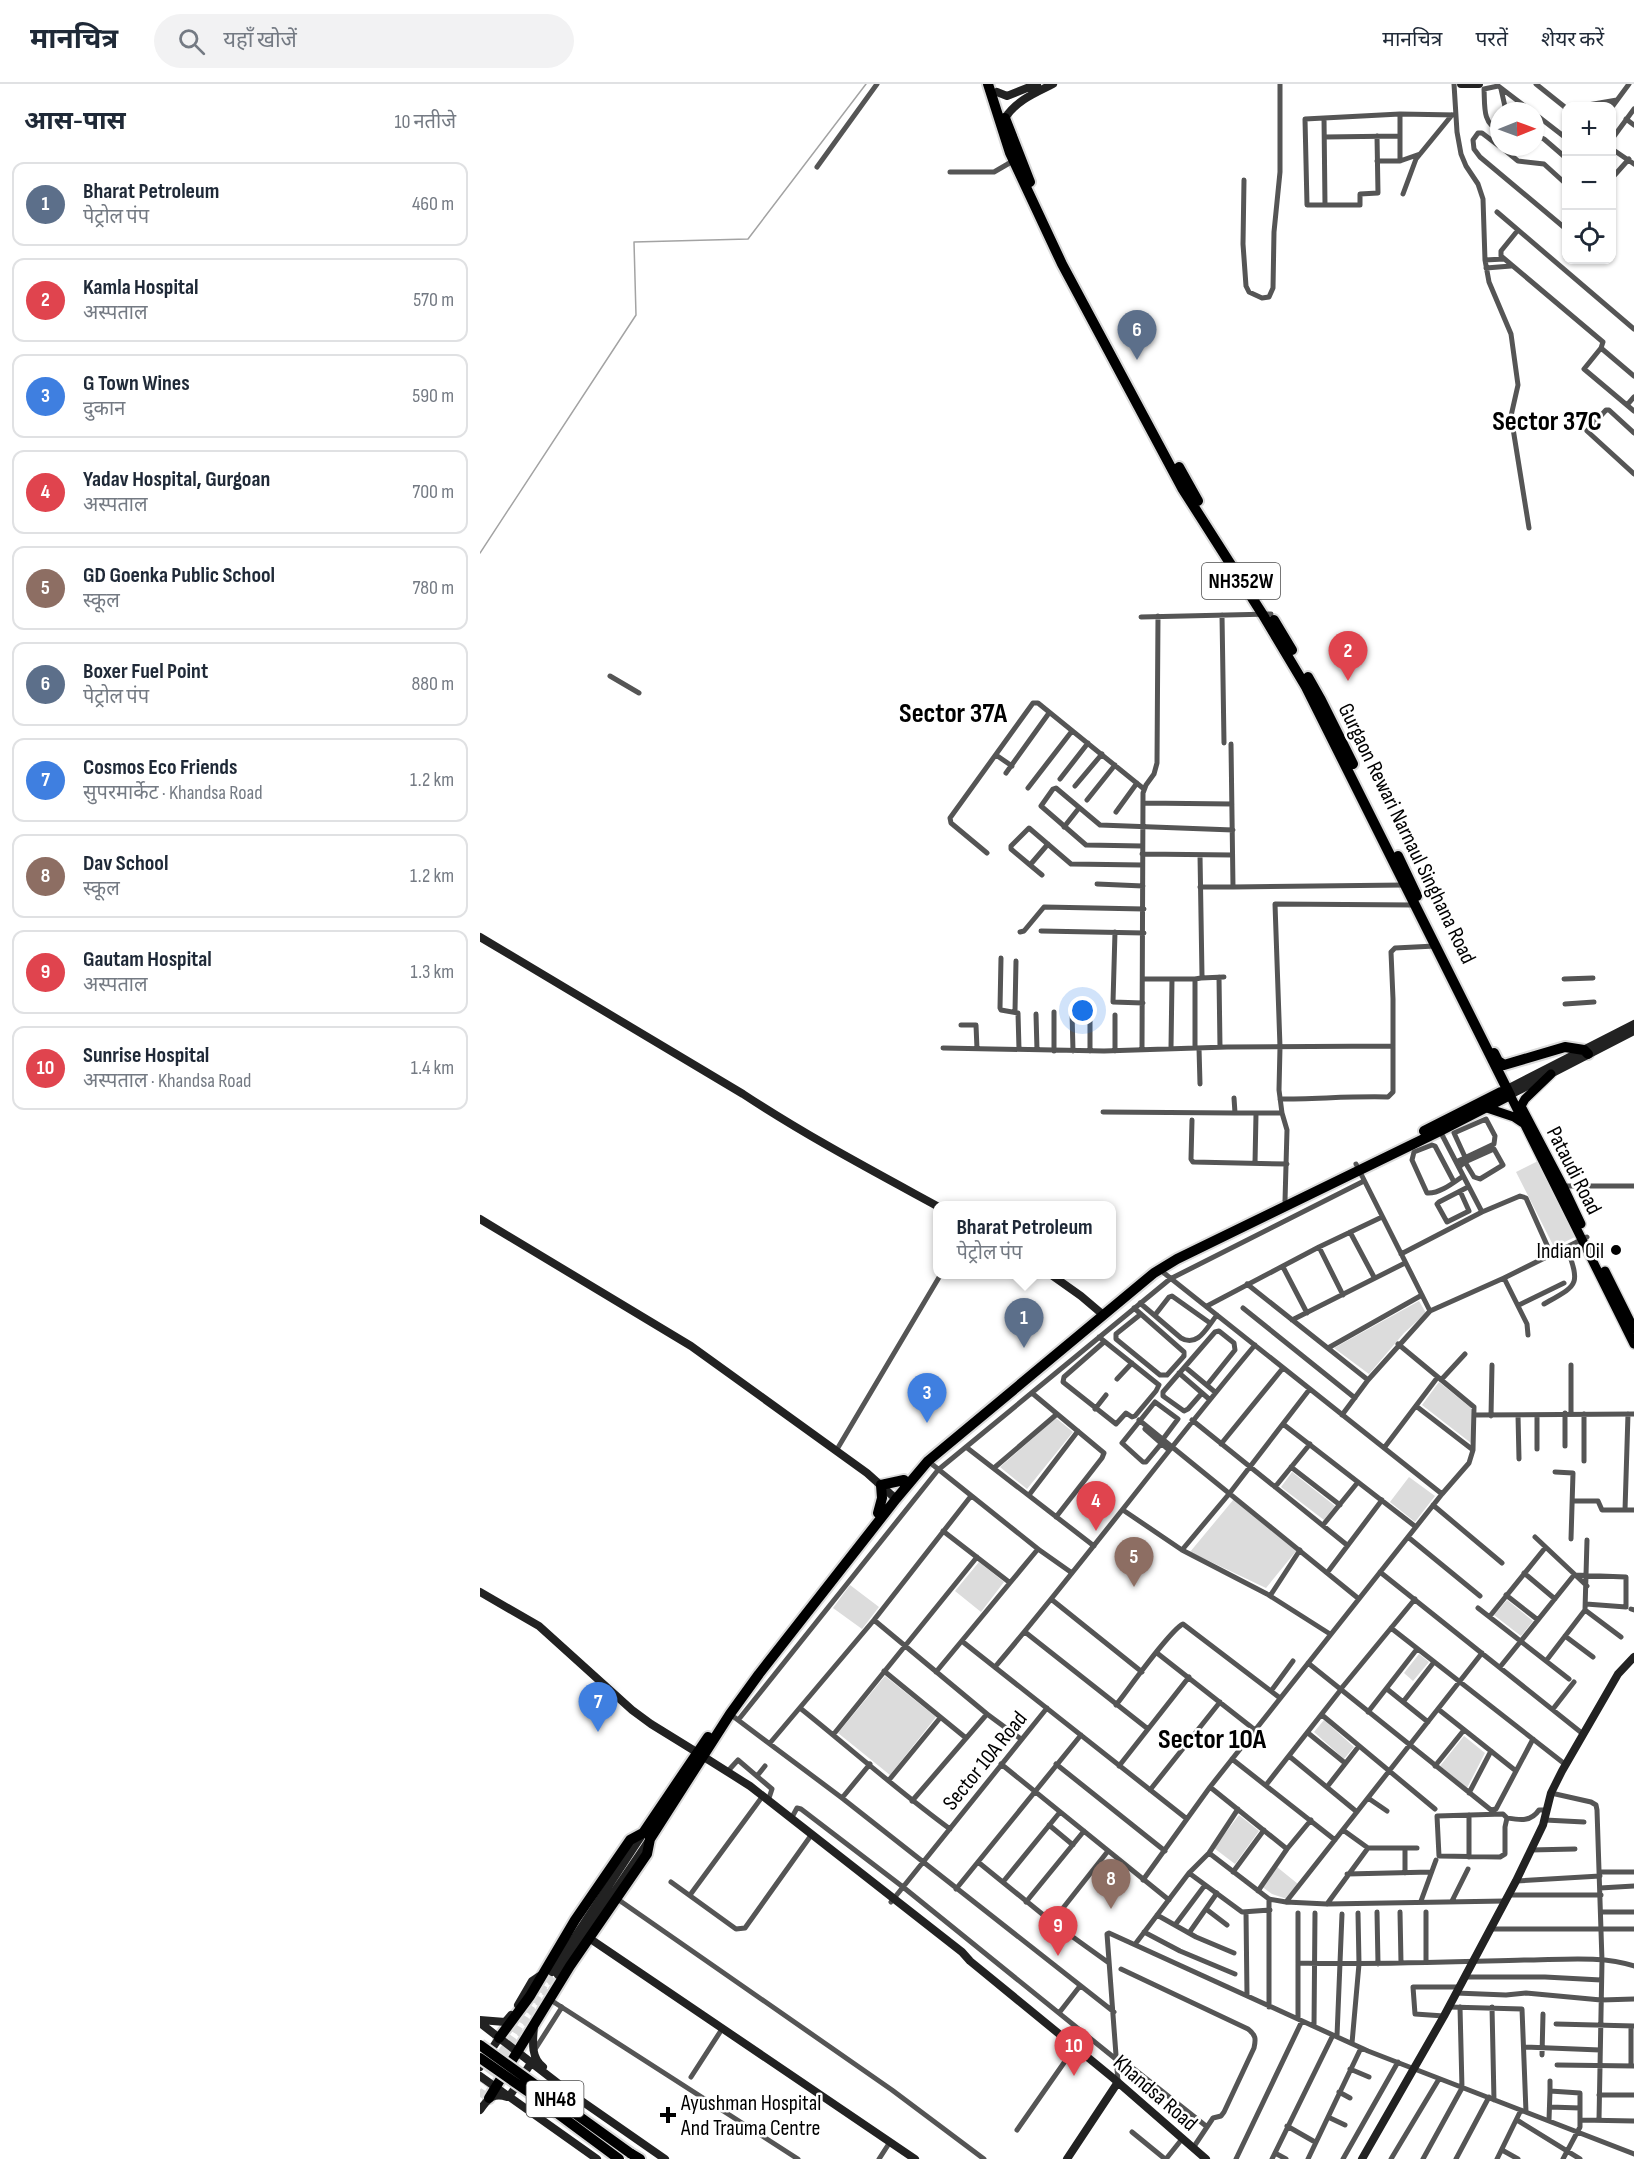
<!DOCTYPE html>
<html lang="hi">
<head>
<meta charset="utf-8">
<style>
	body { margin:0; font-family:"Sofia Sans Condensed","Noto Sans Devanagari",sans-serif; background:#f2f2f3; color:#1f2937 }
	.controls { position:absolute; right:18px; top:18px; display:grid; overflow:hidden; border-radius:12px; box-shadow:0 2px 4px #0004 }
	.controls button { width:54px; height:54px; display:grid; place-items:center; padding:0; border:0; border-bottom:2px solid #e0e1e3; background:#fff; color:#1f2937; font:30px sans-serif }
	.compass { position:absolute; left:1010px; top:18px; width:54px; height:54px; border-radius:50%; background:#fff; box-shadow:0 2px 4px #0004; rotate:89deg }
	.you { position:absolute; left:603px; top:927px; width:21px; height:21px; margin:-15px; border:4px solid #fff; border-radius:50%; background:#1a73e8; box-shadow:0 0 0 9px #1a73e833 }
	.badge { display:grid; place-items:center; width:39px; height:39px; border-radius:50%; background:#db2777; color:#fff; font-size:20px; font-weight:700 }
	.pin { position:absolute; translate:-50% -50px; filter:drop-shadow(0 2px 3px #0008) }
	.pin::after { content:''; position:absolute; top:32px; width:21px; height:18px; background:inherit; clip-path:polygon(0 0,100% 0,50% 100%) }
	.popup { position:absolute; left:453px; top:1117px; width:183px; height:78px; box-sizing:border-box; display:grid; place-content:center; border-radius:12px; background:#fff; filter:drop-shadow(0 2px 4px #0005); font-size:20px; white-space:nowrap; color:#747a83 }
	.popup b { font-size:22px; color:#1f2937 }
	.popup::after { content:''; position:absolute; left:50%; top:100%; margin-left:-12px; border:12px solid transparent; border-top-color:#fff }
	.list { margin:0; padding:0; list-style:none }
	h2 { display:flex; justify-content:space-between; align-items:center; height:78px; margin:0; padding:0 24px; font-size:26px }
	h2 small { font-size:20px; font-weight:400; color:#747a83 }
	.list li { display:grid; grid-template-columns:39px 1fr auto; gap:18px; align-items:center; box-sizing:border-box; height:84px; margin:0 12px 12px; padding:0 12px; border:2px solid #e0e1e3; border-radius:12px }
	.list b { display:block; font-size:22px; white-space:nowrap }
	.list p { margin:0; font-size:20px; white-space:nowrap; color:#747a83 }
	.list em { font-size:20px; font-style:normal; color:#747a83 }
	.icon { flex:none; width:33px; height:33px; fill:none; stroke:currentColor; stroke-width:2; stroke-linecap:round; stroke-linejoin:round }
	.map { position:relative; flex:none; width:1154px; height:2075px; overflow:hidden }
	header { display:flex; align-items:center; gap:36px; box-sizing:border-box; height:84px; padding:0 30px; background:#fff; border-bottom:2px solid #e0e1e3 }
	header strong { font-size:28px }
	nav { display:flex; gap:33px; margin-inline-start:auto; font-size:21px }
	.search { width:420px; height:54px; background:#f2f2f3; display:flex; align-items:center; gap:15px; box-sizing:border-box; padding:0 21px; border-radius:33px; color:#747a83; font-size:22px }
	main { display:flex }
	aside { flex:1; background:#fff }
	.map>svg:first-child { display:block }
	.green { fill:#dcdcdc }
	.lines { fill:none; stroke-linecap:round; stroke-linejoin:round }
	.stream { stroke:#a3a3a3; stroke-width:1.5 }
	.secondary-tunnel { stroke:#d9d9d9; stroke-width:8; stroke-dasharray:8 4; stroke-linecap:butt }
	.primary-casing { stroke:#dbdbdb; stroke-width:12 }
	.highway-casing { stroke:#dbdbdb; stroke-width:14 }
	.street { stroke:#555; stroke-width:5 }
	.secondary { stroke:#222; stroke-width:8 }
	.primary { stroke:#000; stroke-width:9 }
	.highway { stroke:#000; stroke-width:10 }
	.highway-bridge-casing { stroke:#dbdbdb; stroke-width:14; stroke-linecap:butt }
	.highway-bridge { stroke:#000; stroke-width:10 }
	.poi-dot { fill:#000; stroke:#fff; stroke-width:2 }
	.labels { text-anchor:middle; stroke-width:5; stroke-linejoin:round; paint-order:stroke }
	.shield { fill:#fff; stroke:#4c4c4c; stroke-width:1.5 }
	.shield-label { font-size:21px; font-weight:bold; fill:#000 }
	.street-label { font-size:22px; fill:#000; stroke:#fff }
	.poi-label { font-size:22px; fill:#000; stroke:#fff; text-anchor:end }
	.district-label { font-size:28px; font-weight:bold; fill:#000; stroke:#fff }
</style>
</head>
<body>
<header>
<strong>मानचित्र</strong>
<div class="search"><svg class="icon" aria-label="search" viewBox="0 0 24 24"><circle cx="10" cy="10" r="6"/><path d="M15 15l6 6"/></svg>यहाँ खोजें</div>
<nav><a>मानचित्र</a><a>परतें</a><a>शेयर करें</a></nav>
</header>
<main>
<aside>
<h2>आस-पास<small>10 नतीजे</small></h2>
<ul class="list">
<li><span class="badge" style="background:#5c6f8a">1</span><div><b>Bharat Petroleum</b><p>पेट्रोल पंप</p></div><em>460 m</em></li>
<li><span class="badge" style="background:#e0444e">2</span><div><b>Kamla Hospital</b><p>अस्पताल</p></div><em>570 m</em></li>
<li><span class="badge" style="background:#3f7fe0">3</span><div><b>G Town Wines</b><p>दुकान</p></div><em>590 m</em></li>
<li><span class="badge" style="background:#e0444e">4</span><div><b>Yadav Hospital, Gurgoan</b><p>अस्पताल</p></div><em>700 m</em></li>
<li><span class="badge" style="background:#8d6e63">5</span><div><b>GD Goenka Public School</b><p>स्कूल</p></div><em>780 m</em></li>
<li><span class="badge" style="background:#5c6f8a">6</span><div><b>Boxer Fuel Point</b><p>पेट्रोल पंप</p></div><em>880 m</em></li>
<li><span class="badge" style="background:#3f7fe0">7</span><div><b>Cosmos Eco Friends</b><p>सुपरमार्केट · Khandsa Road</p></div><em>1.2 km</em></li>
<li><span class="badge" style="background:#8d6e63">8</span><div><b>Dav School</b><p>स्कूल</p></div><em>1.2 km</em></li>
<li><span class="badge" style="background:#e0444e">9</span><div><b>Gautam Hospital</b><p>अस्पताल</p></div><em>1.3 km</em></li>
<li><span class="badge" style="background:#e0444e">10</span><div><b>Sunrise Hospital</b><p>अस्पताल · Khandsa Road</p></div><em>1.4 km</em></li>
</ul>
</aside>
<div class="map">
<svg width="1154" height="2075" viewBox="0 0 1154 2075">
	<rect width="100%" height="100%" fill="#fff"/>
	<path class="green" d="M1058,1077L1095,1153L1074,1163L1036,1088Z
		M939,1217L946,1229L924,1249L889,1290L854,1264Z
		M959,1298L991,1324V1359L942,1321Z
		M576,1334L593,1348L547,1405L520,1383Z
		M812,1388L855,1422L844,1436L801,1403Z
		M929,1393L955,1412L935,1438L910,1418Z
		M754,1415L817,1466L786,1504L710,1468Z
		M499,1478L524,1498L501,1528L475,1507Z
		M370,1501L399,1523L382,1545L353,1524Z
		M1027,1516L1053,1537L1041,1552L1014,1531Z
		M939,1570L949,1578L933,1597L924,1589Z
		M405,1592L456,1633L410,1691L358,1649Z
		M844,1636L874,1663L864,1675L834,1648Z
		M984,1652L1005,1669L987,1704L960,1682Z
		M759,1731L779,1747L755,1780L734,1764Z
		M797,1783L818,1800L807,1815L792,1810L781,1802Z"/>
	<g class="lines">
		<path class="stream" d="M0,469L156,231L154,158L268,155L386,0"/>
		<path class="secondary-tunnel" d="M0,1998L35,1950L72,1888
			M0,2013L41,1952L78,1891"/>
		<g class="primary-casing">
			<path id="primary" d="M1030,1011L1154,1260
				M1041,1022L1045,1015L1071,990
				M1007,1024L1034,1033L1043,1039
				M1042,1024L1083,1102L1101,1140
				M1125,1187L1154,1245"/>
		</g>
		<g class="highway-casing">
			<path id="highway" d="M525,34L550,98
				M699,383L718,417
				M794,536L812,566
				M828,593L841,616L873,680
				M918,772L937,812
				M1014,969L1018,977L1024,981L1085,963L1104,966L1108,970
				M944,1047L1021,1008
				M398,1429L402,1414L401,1401L424,1396
				M19,1954L50,1912L95,1836L150,1756L163,1749L228,1653
				M9,2014L90,1882L167,1770L170,1755L250,1630L279,1590L416,1415L448,1377L674,1189L697,1175L960,1047L1030,1011L826,603L783,531L702,404L582,180L530,69L508,0
				M150,2069L160,2075"/>
		</g>
		<path class="street" d="M974,0L977,48L981,70L986,82L998,100L1003,115L1005,176L1009,198L1031,250L1038,301L1031,332L1049,444
			M1056,0L1086,24
			M1017,1L1051,27
			M1018,2L1004,5C1005,20 1002,41 1019,45
			M1021,5L1026,27
			M1102,22L1137,16
			M1132,23L1149,0
			M920,30V77
			M1055,30L1086,54
			M844,34L825,35L827,121H880V110L898,109L897,52
			M1146,35L1154,41
			M1055,51L1064,55L1086,74
			M845,53L920,52
			M1132,55L1154,25
			M1019,62L1002,49H998L993,56L994,65L1000,73L1086,145
			M1021,63L1038,77L1064,80L1086,100
			M1034,63L1038,65L1042,63
			M1132,65L1154,80
			M897,77H920L940,70
			M337,83L397,0
			M470,88H514L533,77
			M1132,94L1149,75
			M764,96L763,160L766,202L769,208L782,214L789,213L793,204L794,148L800,88V0
			M923,110L936,75L972,31
			M845,121L844,34L920,30L976,31
			M1017,128L1154,245
			M1038,146L1021,167V172L1123,258L1121,264L1104,285L1154,327
			M1005,176L1024,175
			M1006,184L1031,182
			M1121,264L1154,292
			M1147,321L1154,313
			M1154,349L1129,326H1126L1107,347L1154,390
			M742,531L744,659
			M661,533L791,530
			M130,592L159,609
			M751,660L753,803L924,801
			M516,671L532,682
			M526,689L569,629
			M580,695L608,659
			M595,702L622,670
			M548,704L592,647
			M607,716L635,681
			M663,719L752,720
			M636,728L657,699
			M584,743L599,724
			M662,762L606,761L561,722L573,705L576,704L620,741L753,746
			M507,769L471,739L470,734L553,619H558L664,705
			M662,770L752,771
			M550,781L531,765V762L549,744L591,780L662,781
			M562,791L550,781L568,760
			M617,800L663,802
			M720,803H753
			M561,847L664,849
			M540,848L544,847L564,823L664,825
			M635,848L633,918L663,919
			M521,874L520,924L521,926L538,929L539,965
			M739,893L740,963
			M721,894L744,893
			M663,895H715V964
			M715,895L721,894L722,892L720,771
			M1084,895L1113,894
			M1085,920L1114,918
			M535,927L536,877
			M574,928V967
			M592,928L593,967
			M556,930L557,966
			M635,931V967
			M610,933V967
			M481,941H496L497,965
			M463,964L624,967L747,963L913,962
			M691,964L692,895
			M719,964L720,1000
			M662,965L663,709L666,701L674,690L677,679L678,532
			M800,1015C836,1015 872,1012 908,1013L913,1008V915L911,868L915,864L955,862
			M623,1028L755,1029L754,1014
			M755,1029H802
			M712,1036L711,1075L713,1078L807,1080
			M960,1047L1002,1128
			M976,1078L1014,1060L1015,1052L1006,1035L974,1049L985,1073
			M775,1079L776,1030
			M876,1080L950,1227
			M979,1083L985,1078L1014,1065L1023,1081L1000,1095L994,1093L985,1078
			M974,1098L955,1062L952,1061L934,1068L932,1076L947,1109C959,1110 973,1099 983,1092
			M1083,1102H1154
			M980,1107L989,1127L967,1138L957,1120L959,1118L988,1103
			M805,1117L807,1046L802,1029L799,1006L800,963L795,820L935,821
			M870,1148L894,1193
			M839,1163L863,1211
			M921,1170L1002,1128L1040,1112L1046,1114L1071,1170
			M803,1183L827,1229
			M679,1185L962,1410
			M1024,1194L1047,1240L1048,1251
			M767,1200L888,1296
			M660,1219L701,1254C718,1264 727,1243 737,1231
			M1064,1220C1099,1200 1100,1202 1087,1163
			M1039,1221L1084,1199
			M727,1222L839,1163L902,1133
			M654,1224L704,1268V1272L687,1291H680L636,1255V1250L661,1230
			M763,1224L875,1314
			M675,1231L689,1213L692,1212L730,1239
			M812,1236L925,1179
			M619,1253L679,1301L676,1307L655,1332L652,1333L646,1329L636,1340L583,1298L584,1293L624,1258
			M918,1260L994,1323L993,1366
			M848,1264L942,1211
			M1091,1281V1330
			M705,1283L735,1308
			M699,1289L729,1315
			M637,1295L652,1279
			M961,1296L985,1270
			M552,1309L624,1369L622,1374L576,1433
			M722,1309L708,1325L704,1327L683,1312V1308L735,1248L739,1247L754,1259L755,1266L727,1301
			M615,1325L626,1311
			M862,1331L888,1296L950,1227L1024,1194L1107,1153
			M994,1331L1154,1330
			M1038,1331L1039,1375
			M1057,1331V1365
			M1011,1332L1012,1281
			M659,1336L879,1515
			M712,1336L867,1461
			M803,1340L936,1443
			M665,1345L689,1366
			M681,1360L666,1378H663L642,1359L675,1318L698,1335L683,1355
			M741,1360L803,1284
			M1085,1362V1329
			M486,1363L614,1462
			M904,1364L957,1294
			M356,1367L461,1190
			M448,1377L558,1465L592,1489
			M1104,1377V1330
			M811,1383L860,1421
			M514,1384L577,1330
			M1075,1388L1093,1389L1091,1455
			M795,1403L830,1360
			M549,1411L598,1347
			M1093,1417H1118L1122,1426H1154
			M953,1421L1022,1479
			M643,1426L702,1466L787,1510L850,1550
			M1145,1426L1148,1330
			M843,1441L878,1398
			M463,1447L529,1498
			M928,1453L1000,1512
			M1055,1453L1107,1502
			M702,1466L749,1410L829,1306
			M900,1488L1103,1650
			M847,1489L902,1416
			M1044,1489L1075,1515
			M1026,1511L1058,1536
			M790,1512L820,1466
			M571,1515L662,1588
			M998,1524L1089,1595
			M1151,1525L1154,1526
			M1105,1526L1141,1553
			M1010,1532L1065,1464
			M394,1536L507,1630L541,1655
			M911,1544L1086,1681
			M545,1548L668,1645
			M1085,1552L1113,1573
			M483,1558L707,1735
			M677,1569L775,1646
			M1066,1577L1105,1526L1107,1456
			M828,1579L1011,1726L1016,1725L1053,1655
			M515,1583C604,1478 686,1367 775,1261
			M1020,1583L1094,1491L1146,1493V1523L1106,1520
			M404,1587L486,1654
			M456,1588L558,1465
			M907,1605L948,1638
			M860,1606L935,1515
			M791,1607L813,1577
			M923,1618L954,1578
			M636,1621C648,1606 690,1546 703,1540L800,1614
			M320,1624C370,1664 418,1707 470,1745
			M958,1625L1036,1687
			M1073,1625L1094,1598
			M888,1628L937,1565
			M250,1630L362,1714L634,1928
			M842,1631L955,1725
			M259,1635L458,1386L690,1195L884,1097
			M828,1649L865,1679
			M353,1651L497,1473
			M290,1659L394,1536L491,1412
			M809,1672L877,1728
			M752,1675L855,1756
			M521,1680L689,1816
			M576,1680L685,1767
			M639,1682L709,1593
			M955,1682L984,1646
			M247,1688L258,1676L292,1705L288,1717
			M277,1692L285,1682
			M409,1696L460,1634
			M786,1701L859,1608
			M730,1703L807,1765
			M847,1703L879,1662
			M670,1706L740,1618
			M989,1709L1011,1667
			M1071,1709L1111,1718L1116,1721L1117,1726L1122,1877L1119,2036
			M362,1714L390,1680
			M888,1714L907,1727
			M432,1717L507,1630
			M1027,1734L1023,1730L957,1732L959,1772L1020,1773L1025,1770V1743L1027,1734C1040,1736 1051,1738 1059,1726H1067
			M311,1735L317,1724L321,1725L423,1803L637,1976
			M1065,1736L1104,1738
			M569,1741L593,1761
			M863,1746L888,1764H937
			M925,1764V1789
			M1050,1766L1095,1765
			M729,1769L789,1815L806,1818L847,1820L1025,1817
			M989,1773V1731
			M498,1778L572,1838L629,1879
			M753,1788L784,1746
			M1119,1788H1154
			M709,1789L762,1828L790,1826
			M867,1790L951,1788
			M663,1796L730,1703L962,1410L989,1379L993,1366L936,1322
			M1036,1797L1120,1792
			M191,1798L256,1845L265,1844L332,1750
			M523,1798L580,1728
			M1120,1804L1154,1802
			M476,1805L601,1651
			M778,1807L807,1765L831,1736
			M210,1811L282,1713
			M1028,1811H1121
			M136,1814L412,2006L504,2075
			M941,1817L956,1776
			M972,1817L988,1785
			M411,1818L567,1624
			M546,1818L604,1747
			M806,1818L1002,1569
			M847,1820L888,1764
			M726,1825L747,1841
			M766,1828L767,1912
			M897,1828L898,1880
			M920,1828L921,1879
			M946,1828V1878
			M1121,1828H1154
			M818,1829V1935
			M677,1831L716,1853L754,1869
			M572,1838L628,1767
			M695,1841L725,1801
			M1011,1845H1154
			M664,1848L700,1867L755,1890
			M709,1849L737,1809
			M656,1859L709,1789L729,1769L758,1725
			M818,1879C893,1881 969,1878 1044,1876C1077,1876 1123,1871 1154,1882
			M641,1885L768,1945C776,1951 776,1955 774,1964L744,2028L741,2032L733,2034L713,2064
			M985,1893H1065L1121,1896
			M976,1909L1026,1911L1046,1909L1121,1916L1154,1915
			M69,1915L318,2075
			M789,1923V1815
			M969,1923L1042,1925L1046,2028
			M1012,1923L1014,2016
			M579,1929L600,1902
			M964,1932L935,1930L933,1903H979
			M1076,1940L1154,1942
			M834,1942L835,1829
			M1151,1942V1982
			M857,1952L862,1830
			M872,1959L879,1880L878,1829
			M1045,1963L1120,1966
			M54,1967L82,1923
			M1062,1971L1063,1930
			M1077,1981L1154,1982
			M654,1985L726,2042
			M870,1985L889,1993
			M211,1993L242,1945
			M1070,1997V2007L1100,2009V2043L1083,2075
			M638,1998L627,1850L629,1849L888,1967L1154,2070
			M859,2008L870,2014
			M1119,2011H1154
			M1070,2023L1100,2024
			M848,2033L865,2041
			M1037,2036L1100,2075
			M1069,2036L1070,2007
			M1101,2036L1154,2037
			M807,2042L835,2058
			M537,2046L595,1963
			M652,2048L685,2075
			M1022,2066L1038,2075
			M795,2069L806,2075
			M399,2075L410,2058
			M686,2075L702,2055
			M756,2075L822,1937
			M792,2075L853,1951
			M828,2075L881,1964
			M863,2075L918,1978
			M911,2075L959,1995
			M943,2075L982,2004L980,1923
			M976,2075L1009,2013
			M1017,2075L1041,2026"/>
		<path class="secondary" d="M981,0H999
			M517,8L527,12L557,0
			M525,34C537,16 555,9 573,0
			M0,853L263,1010C325,1051 391,1086 457,1122
			M1027,1005L1154,940
			M1030,1011L1154,947
			M0,1135L211,1262L387,1389L416,1415
			M570,1190L601,1212L621,1229
			M0,1508L59,1542L152,1626L171,1640L218,1669
			M224,1673L270,1702L482,1868L490,1877L633,1994L726,2075
			M109,1854L435,2075
			M72,1888L162,1751
			M78,1891L168,1758
			M38,1921L52,1897L61,1891
			M0,1936L25,1938L31,1931
			M0,1939L93,2011L185,2075
			M54,1942C53,1956 50,1973 63,1983
			M0,1983L19,1954
			M0,1992L117,2075
			M29,2013L51,1979
			M0,2026C8,2015 13,2008 27,2013
			M587,2075L638,1998
			M882,2075L964,1932L1036,1797L1063,1741L1071,1709L1082,1687L1138,1590L1154,1573"/>
		<use href="#primary" class="primary"/>
		<use href="#highway" class="highway"/>
		<g class="highway-bridge-casing">
			<path id="highway-bridge" d="M0,1961L150,2069
				M0,1974L50,2009L139,2075"/>
		</g>
		<use href="#highway-bridge" class="highway-bridge"/>
	</g>
	<g class="poi-dot">
		<circle cx="1136" cy="1166" r="6"/>
		<path d="M185 2022h6v6h6v6h-6v6h-6v-6h-6v-6h6z"/>
	</g>
	<g class="labels">
		<g class="shield">
			<rect x="722" y="479" width="78" height="36" rx="4.5"/>
			<rect x="46.5" y="1997" width="57" height="36" rx="4.5"/>
		</g>
		<g class="shield-label">
			<text x="761" y="504">NH352W</text>
			<text x="75" y="2022">NH48</text>
		</g>
		<g class="street-label">
			<text transform="translate(928 749) rotate(64)" y="8">Gurgaon Rewari Narnaul Singhana Road</text>
			<text transform="translate(1095 1086) rotate(63)" y="8">Pataudi Road</text>
			<text transform="translate(504 1676) rotate(-51)" y="8">Sector 10A Road</text>
			<text transform="translate(676 2008) rotate(41)" y="8">Khandsa Road</text>
		</g>
		<g class="poi-label">
			<text x="1124" y="1174">Indian Oil</text>
			<text x="201" y="2026" text-anchor="start">Ayushman Hospital<tspan x="201" dy="25">And Trauma Centre</tspan></text>
		</g>
		<g class="district-label">
			<text x="1067" y="346">Sector 37C</text>
			<text x="473" y="638">Sector 37A</text>
			<text x="732" y="1664">Sector 10A</text>
		</g>
	</g>
</svg>
<div class="controls">
<button>+</button>
<button>−</button>
<button><svg class="icon" aria-label="locate" viewBox="0 0 24 24"><circle cx="12" cy="12" r="6"/><path d="M12 2v4M12 18v4M2 12h4M18 12h4"/></svg></button>
</div>
<svg class="compass" viewBox="-18 -18 36 36"><path d="M0-13l5 13h-10z" fill="#e53935"/><path d="M0 13l5-13h-10z" fill="#747a83"/></svg>
<div class="you"></div>
<div class="pin badge" style="left:544px;top:1264px;background:#5c6f8a">1</div>
<div class="popup"><b>Bharat Petroleum</b>पेट्रोल पंप</div>
<div class="pin badge" style="left:868px;top:597px;background:#e0444e">2</div>
<div class="pin badge" style="left:447px;top:1339px;background:#3f7fe0">3</div>
<div class="pin badge" style="left:616px;top:1447px;background:#e0444e">4</div>
<div class="pin badge" style="left:654px;top:1503px;background:#8d6e63">5</div>
<div class="pin badge" style="left:657px;top:276px;background:#5c6f8a">6</div>
<div class="pin badge" style="left:118px;top:1648px;background:#3f7fe0">7</div>
<div class="pin badge" style="left:631px;top:1825px;background:#8d6e63">8</div>
<div class="pin badge" style="left:578px;top:1872px;background:#e0444e">9</div>
<div class="pin badge" style="left:594px;top:1992px;background:#e0444e">10</div>
</div>
</main>
</body>
</html>
